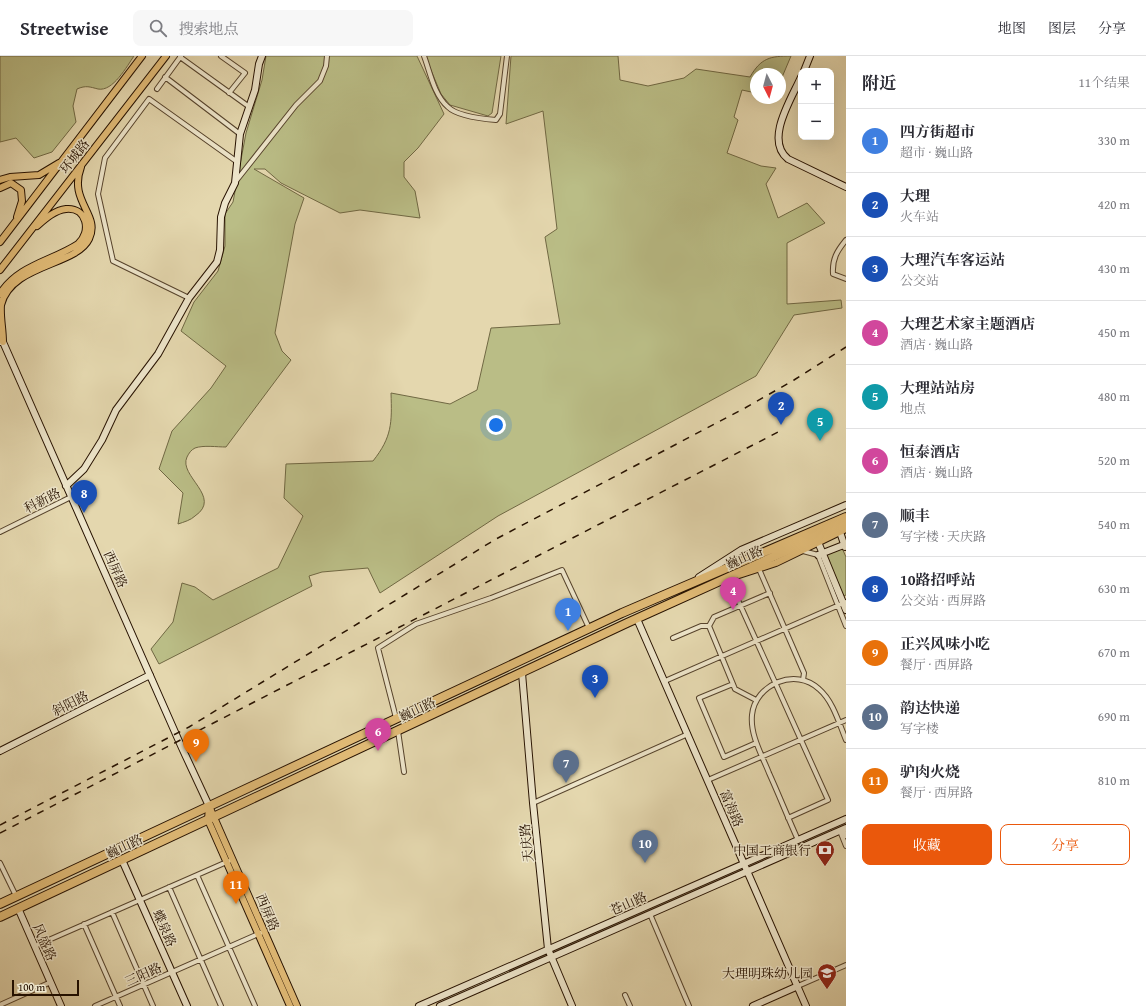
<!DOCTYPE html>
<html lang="zh">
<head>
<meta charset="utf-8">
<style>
	body { margin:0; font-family:"Gentium Book Plus","Noto Serif SC",serif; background:#f7f7f7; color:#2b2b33 }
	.controls { position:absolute; right:12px; top:12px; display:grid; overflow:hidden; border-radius:8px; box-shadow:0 4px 16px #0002 }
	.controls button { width:36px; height:36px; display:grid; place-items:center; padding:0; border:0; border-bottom:1px solid #e1e1e2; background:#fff; color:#2b2b33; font:20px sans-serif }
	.compass { position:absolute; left:750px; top:12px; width:36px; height:36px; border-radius:50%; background:#fff; box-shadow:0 4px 16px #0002; rotate:174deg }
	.scale { position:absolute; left:12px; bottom:10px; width:67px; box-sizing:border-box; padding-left:4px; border:2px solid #271200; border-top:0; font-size:11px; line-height:14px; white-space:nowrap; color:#271200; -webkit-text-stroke:3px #ede5ca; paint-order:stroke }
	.you { position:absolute; left:496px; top:369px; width:14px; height:14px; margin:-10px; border:3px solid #fff; border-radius:50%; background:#1a73e8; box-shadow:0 0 0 6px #1a73e833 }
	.badge { display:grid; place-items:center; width:26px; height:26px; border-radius:50%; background:#ea580c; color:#fff; font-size:13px; font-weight:700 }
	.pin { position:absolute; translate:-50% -33px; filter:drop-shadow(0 1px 2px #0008) }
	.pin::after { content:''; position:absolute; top:21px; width:14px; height:12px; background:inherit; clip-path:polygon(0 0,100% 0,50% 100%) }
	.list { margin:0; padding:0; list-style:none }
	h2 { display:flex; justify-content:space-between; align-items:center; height:52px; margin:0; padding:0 16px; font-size:17px }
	h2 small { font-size:13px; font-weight:400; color:#7c7c81 }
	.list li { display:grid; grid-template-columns:26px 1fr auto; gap:12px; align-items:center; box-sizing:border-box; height:64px; padding:0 16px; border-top:1px solid #e1e1e2 }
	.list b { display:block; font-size:15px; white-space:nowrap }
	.list p { margin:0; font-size:13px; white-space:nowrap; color:#7c7c81 }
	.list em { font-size:13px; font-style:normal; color:#7c7c81 }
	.actions { display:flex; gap:8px; padding:12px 16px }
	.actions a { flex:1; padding:9px 0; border:1px solid #ea580c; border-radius:8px; text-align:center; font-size:14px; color:#ea580c }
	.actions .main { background:#ea580c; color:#fff }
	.icon { flex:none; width:22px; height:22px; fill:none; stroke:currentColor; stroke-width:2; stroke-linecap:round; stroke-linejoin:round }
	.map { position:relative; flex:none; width:846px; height:950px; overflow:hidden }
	header { display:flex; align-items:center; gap:24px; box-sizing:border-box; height:56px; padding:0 20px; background:#fff; border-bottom:1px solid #e1e1e2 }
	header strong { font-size:19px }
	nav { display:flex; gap:22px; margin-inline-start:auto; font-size:14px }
	.search { width:280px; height:36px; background:#f7f7f7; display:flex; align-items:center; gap:10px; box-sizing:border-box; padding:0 14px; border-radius:8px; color:#7c7c81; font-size:15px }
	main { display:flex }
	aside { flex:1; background:#fff }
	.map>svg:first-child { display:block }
	.green { fill:#babd86; stroke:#706843 }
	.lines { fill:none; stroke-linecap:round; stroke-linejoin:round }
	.street-casing { stroke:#56432c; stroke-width:6 }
	.secondary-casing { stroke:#271200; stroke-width:8 }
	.primary-casing { stroke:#271200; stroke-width:8 }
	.highway-casing { stroke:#271200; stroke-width:10 }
	.street { stroke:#ede5ca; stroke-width:4 }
	.secondary { stroke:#ede5ca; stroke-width:6 }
	.primary { stroke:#e2bc77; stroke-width:6 }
	.highway { stroke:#e2bc77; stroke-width:8 }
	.rail { stroke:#271200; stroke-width:1.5; stroke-dasharray:7 7; stroke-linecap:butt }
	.labels { text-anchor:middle; stroke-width:3; stroke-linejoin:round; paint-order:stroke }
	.street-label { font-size:13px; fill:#271200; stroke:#ede5ca }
	.poi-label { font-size:13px; fill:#271200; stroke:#ede5ca; text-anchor:end }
</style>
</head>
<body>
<header>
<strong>Streetwise</strong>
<div class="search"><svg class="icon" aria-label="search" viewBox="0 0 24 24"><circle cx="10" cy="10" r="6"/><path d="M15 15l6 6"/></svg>搜索地点</div>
<nav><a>地图</a><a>图层</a><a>分享</a></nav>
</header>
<main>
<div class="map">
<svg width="846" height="950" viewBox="0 0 846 950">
	<rect width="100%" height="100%" fill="#e4d7ae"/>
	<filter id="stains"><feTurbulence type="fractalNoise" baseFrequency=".005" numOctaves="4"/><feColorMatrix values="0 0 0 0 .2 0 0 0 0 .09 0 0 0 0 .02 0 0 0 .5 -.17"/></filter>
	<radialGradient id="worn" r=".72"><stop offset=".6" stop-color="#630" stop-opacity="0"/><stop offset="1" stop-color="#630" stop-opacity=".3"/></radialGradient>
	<path class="green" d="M0,0H134C127,10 113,36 98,33C90,31 86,29 77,33L73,50L76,66L52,96L34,102L16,82L0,86Z
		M266,0H417L444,58L418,92L404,106V121L415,135L420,162L360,154L340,157L281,127L265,113H254L304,142L295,168L275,277L282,295L291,304L226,391C217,391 203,389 195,392C191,394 189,397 187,401C178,420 223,441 195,460C191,464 184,466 178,468L183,437L159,413L172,375L211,332L226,310L181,275L194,246L218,215L225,190V158L233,146L246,77L262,24Z
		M425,0H501L492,57L488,60L450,49L441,38Z
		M511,0H618L620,24L648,30L684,22L696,13L750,21C761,2 770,0 791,0L780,26V18H756V37L742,34L734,61L738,64L727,97L761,110L776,112L766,128L778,162L807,147L825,167L787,187V248L841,244L842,252L794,259L756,320L498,460L380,537L368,512L322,516L309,520L312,530L159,608L151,593L173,566L182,527L195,531L213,544L278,512L303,460L284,442L286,408L373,405C392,381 392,367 391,337L450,348L477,334L491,272L560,268L545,181L557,173L543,55L506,68Z
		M842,492L846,501V539L841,541L825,499Z"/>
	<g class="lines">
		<g class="street-casing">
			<path id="street" d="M221,0L245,17L229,37
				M424,0C430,16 434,39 448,51C457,60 484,63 496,64L500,58L507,0
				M180,1L248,50
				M165,21L240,78
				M157,33L181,0
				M236,125L296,49L320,25L326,10L327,0
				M846,184C837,195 832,203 833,218L846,223
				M189,242L113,205L98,138L105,102L149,43L236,105
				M0,476L71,441
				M803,495L818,499L846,570
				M759,513L804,617L803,624
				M728,522L828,744L788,762
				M709,570L735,633L756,644
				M709,570L714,561L770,537
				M673,582L701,570H709
				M665,625L846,546
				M733,628L699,642L724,701L756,687
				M396,662L378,592L416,568L491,542L562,514L589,572
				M398,675L404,716
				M708,724L846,664
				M533,747L688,678
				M843,774L846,780
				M840,775L846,790
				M798,784C788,762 779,739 769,717C762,699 750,679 752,659C755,628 796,611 819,633C833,645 839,667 846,684
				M0,807L16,840
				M197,819L255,950
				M169,831L221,950
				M112,856L153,950
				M650,858L689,950
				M84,868L120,950
				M35,890L229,805
				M798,930L846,909
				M625,939L630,950
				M0,949L51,926
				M95,950L265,875"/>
		</g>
		<g class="secondary-casing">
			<path id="secondary" d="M804,15L810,0
				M801,21C792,42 764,84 788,103L846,131
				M0,286H3L182,692L209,750
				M66,430L84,413L102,384L116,354L158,298L189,242L217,206L220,194L221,161L225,147L235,127L240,78L255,34L259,8L262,0
				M840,476L845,491
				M818,486L846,554
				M818,499L846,488
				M699,521L741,494L846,449
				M637,563L806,950
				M522,617L533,747L548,893L572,950
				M0,695L150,619
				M122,804L187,950
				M18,852L61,950
				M419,950L846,763
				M440,950L846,772
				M753,950L798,930"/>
		</g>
		<g class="primary-casing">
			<path id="primary" d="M0,124L10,121L39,119L59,107
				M0,132L11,127L21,134L22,145L17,161
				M0,186L142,0
				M0,214L166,0
				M0,238C18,209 52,205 78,188C92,176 87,151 66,153C55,154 45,163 37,170
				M3,286C3,273 0,261 1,249C11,208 76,210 89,183C101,158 68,146 81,111
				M739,519L776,507L846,473
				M209,750L297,950
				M209,750L208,764L290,950"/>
		</g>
		<g class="highway-casing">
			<path id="highway" d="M0,848L622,557L846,461
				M0,861L627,567L846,468"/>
		</g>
		<use href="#street" class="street"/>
		<use href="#secondary" class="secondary"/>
		<use href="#primary" class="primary"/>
		<use href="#highway" class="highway"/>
		<path class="rail" d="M0,769L189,671L496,483L745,352L794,324L846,291
			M0,777L784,373"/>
	</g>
	<defs>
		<g id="bank-pin" transform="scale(1)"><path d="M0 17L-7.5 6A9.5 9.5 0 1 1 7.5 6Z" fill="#8f2418" stroke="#ede5ca"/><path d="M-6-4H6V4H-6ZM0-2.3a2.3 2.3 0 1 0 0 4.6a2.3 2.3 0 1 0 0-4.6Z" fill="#fff"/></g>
		<g id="school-pin" transform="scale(1)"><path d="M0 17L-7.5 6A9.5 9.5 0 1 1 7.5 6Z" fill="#8f2418" stroke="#ede5ca"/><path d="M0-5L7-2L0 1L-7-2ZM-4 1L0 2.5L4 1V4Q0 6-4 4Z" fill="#fff"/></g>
	</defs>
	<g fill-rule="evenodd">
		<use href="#bank-pin" x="825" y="794"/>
		<use href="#school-pin" x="827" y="917"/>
	</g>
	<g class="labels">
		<g class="street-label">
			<text transform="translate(74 100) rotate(-52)" y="5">环城路</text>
			<text transform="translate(42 444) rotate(-27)" y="5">科新路</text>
			<text transform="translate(744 501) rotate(-24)" y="5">巍山路</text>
			<text transform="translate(116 513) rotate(66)" y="5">西屏路</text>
			<text transform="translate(70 647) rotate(-27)" y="5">斜阳路</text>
			<text transform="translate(417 653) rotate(-25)" y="5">巍山路</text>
			<text transform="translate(732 752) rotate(67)" y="5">富海路</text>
			<text transform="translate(526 787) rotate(-96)" y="5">天庆路</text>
			<text transform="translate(124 790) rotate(-25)" y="5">巍山路</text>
			<text transform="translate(628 847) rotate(-24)" y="5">苍山路</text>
			<text transform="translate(268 856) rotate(67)" y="5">西屏路</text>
			<text transform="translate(165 872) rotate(66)" y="5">蝶泉路</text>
			<text transform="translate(45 886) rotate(66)" y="5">风盛路</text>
			<text transform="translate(143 918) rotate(-24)" y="5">三阳路</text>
		</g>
		<g class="poi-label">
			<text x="811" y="799">中国工商银行</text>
			<text x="813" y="922">大理明珠幼儿园</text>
		</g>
	</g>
	<rect width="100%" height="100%" filter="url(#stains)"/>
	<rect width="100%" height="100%" fill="url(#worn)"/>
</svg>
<div class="controls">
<button>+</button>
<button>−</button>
</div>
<svg class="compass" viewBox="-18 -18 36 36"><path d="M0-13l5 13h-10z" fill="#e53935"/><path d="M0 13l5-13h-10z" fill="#7c7c81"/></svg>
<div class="scale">100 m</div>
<div class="you"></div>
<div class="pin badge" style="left:568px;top:575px;background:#3f7fe0">1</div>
<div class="pin badge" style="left:781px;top:369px;background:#1a4fb4">2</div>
<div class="pin badge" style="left:595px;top:642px;background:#1a4fb4">3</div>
<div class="pin badge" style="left:733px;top:554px;background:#d1479c">4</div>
<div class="pin badge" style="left:820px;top:385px;background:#0f9aa8">5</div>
<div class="pin badge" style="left:378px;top:695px;background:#d1479c">6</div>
<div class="pin badge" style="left:566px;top:727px;background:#5c6f8a">7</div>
<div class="pin badge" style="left:84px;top:457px;background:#1a4fb4">8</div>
<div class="pin badge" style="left:196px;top:706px;background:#e8710a">9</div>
<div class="pin badge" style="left:645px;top:807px;background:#5c6f8a">10</div>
<div class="pin badge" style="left:236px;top:848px;background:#e8710a">11</div>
</div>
<aside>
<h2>附近<small>11个结果</small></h2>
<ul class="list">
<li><span class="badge" style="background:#3f7fe0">1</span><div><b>四方街超市</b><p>超市 · 巍山路</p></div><em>330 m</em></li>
<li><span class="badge" style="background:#1a4fb4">2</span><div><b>大理</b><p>火车站</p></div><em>420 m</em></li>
<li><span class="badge" style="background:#1a4fb4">3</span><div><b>大理汽车客运站</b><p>公交站</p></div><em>430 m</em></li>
<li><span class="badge" style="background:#d1479c">4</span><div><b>大理艺术家主题酒店</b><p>酒店 · 巍山路</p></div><em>450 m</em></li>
<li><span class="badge" style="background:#0f9aa8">5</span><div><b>大理站站房</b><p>地点</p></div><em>480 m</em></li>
<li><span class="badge" style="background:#d1479c">6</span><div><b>恒泰酒店</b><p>酒店 · 巍山路</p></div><em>520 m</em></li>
<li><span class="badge" style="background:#5c6f8a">7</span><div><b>顺丰</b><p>写字楼 · 天庆路</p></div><em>540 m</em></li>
<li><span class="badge" style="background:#1a4fb4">8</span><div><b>10路招呼站</b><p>公交站 · 西屏路</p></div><em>630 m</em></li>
<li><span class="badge" style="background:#e8710a">9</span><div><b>正兴风味小吃</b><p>餐厅 · 西屏路</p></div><em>670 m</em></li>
<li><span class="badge" style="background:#5c6f8a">10</span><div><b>韵达快递</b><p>写字楼</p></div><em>690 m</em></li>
<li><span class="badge" style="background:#e8710a">11</span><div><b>驴肉火烧</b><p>餐厅 · 西屏路</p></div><em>810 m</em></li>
</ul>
<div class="actions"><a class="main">收藏</a><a>分享</a></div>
</aside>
</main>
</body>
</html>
